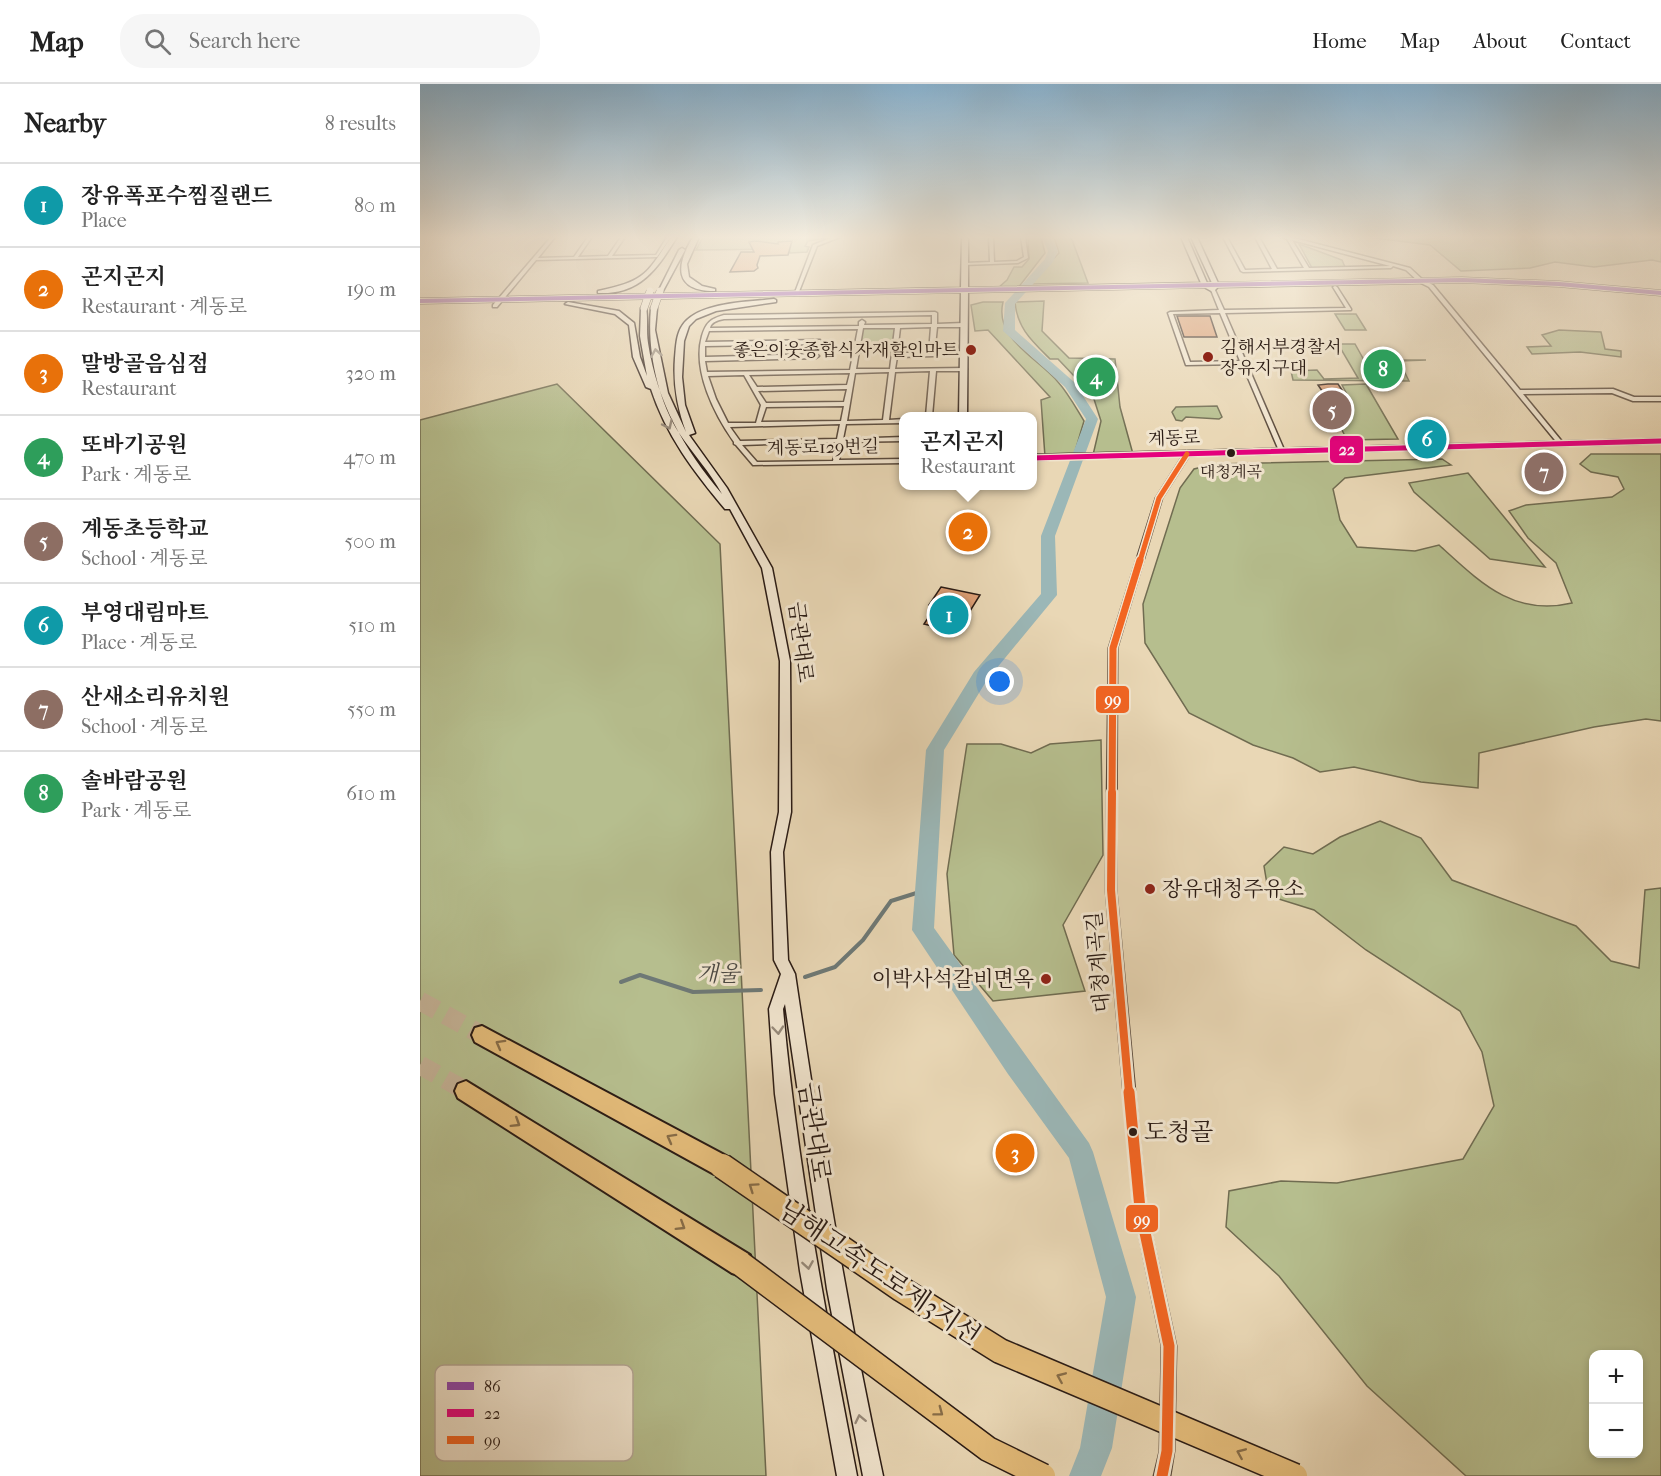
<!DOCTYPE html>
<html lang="en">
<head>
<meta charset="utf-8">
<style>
	body { margin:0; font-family:"IM FELL French Canon","Noto Serif KR",serif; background:#f6f6f6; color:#222 }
	.controls { position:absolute; right:18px; bottom:18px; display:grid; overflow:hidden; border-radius:12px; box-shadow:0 3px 9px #0003 }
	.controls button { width:54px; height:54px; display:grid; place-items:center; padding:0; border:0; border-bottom:2px solid #e0e0e0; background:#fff; color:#222; font:30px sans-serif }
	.you { position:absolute; left:580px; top:598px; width:21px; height:21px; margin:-15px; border:4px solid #fff; border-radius:50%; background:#1a73e8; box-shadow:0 0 0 9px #1a73e833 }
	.badge { display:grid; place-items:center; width:39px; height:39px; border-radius:50%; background:#d93025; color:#fff; font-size:20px; font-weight:700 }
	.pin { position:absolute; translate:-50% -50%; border:3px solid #fff; box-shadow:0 2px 6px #0006 }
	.popup { position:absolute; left:479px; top:328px; width:138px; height:78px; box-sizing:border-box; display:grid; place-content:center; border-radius:12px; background:#fff; filter:drop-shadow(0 2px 4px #0005); font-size:20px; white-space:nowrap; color:#767676 }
	.popup b { font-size:22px; color:#222 }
	.popup::after { content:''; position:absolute; left:50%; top:100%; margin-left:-12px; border:12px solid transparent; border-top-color:#fff }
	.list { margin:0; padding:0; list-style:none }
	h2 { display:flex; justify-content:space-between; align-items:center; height:78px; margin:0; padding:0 24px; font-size:26px }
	h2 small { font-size:20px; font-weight:400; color:#767676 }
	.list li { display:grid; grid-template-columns:39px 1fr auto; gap:18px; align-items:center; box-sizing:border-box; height:84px; padding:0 24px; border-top:2px solid #e0e0e0 }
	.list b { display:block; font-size:22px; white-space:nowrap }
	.list p { margin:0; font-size:20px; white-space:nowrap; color:#767676 }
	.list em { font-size:20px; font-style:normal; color:#767676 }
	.icon { flex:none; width:33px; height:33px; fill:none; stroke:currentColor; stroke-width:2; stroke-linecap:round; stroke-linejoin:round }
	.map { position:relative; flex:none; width:1241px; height:1392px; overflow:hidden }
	header { display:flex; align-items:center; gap:36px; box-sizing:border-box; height:84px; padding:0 30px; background:#fff; border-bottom:2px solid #e0e0e0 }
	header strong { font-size:28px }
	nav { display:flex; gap:33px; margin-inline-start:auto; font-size:21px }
	.search { width:420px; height:54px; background:#f6f6f6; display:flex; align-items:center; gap:15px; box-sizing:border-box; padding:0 21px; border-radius:24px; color:#767676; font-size:22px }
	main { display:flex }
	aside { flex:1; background:#fff }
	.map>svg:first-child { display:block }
	.green { fill:#b6be8e; stroke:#706c51; stroke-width:1.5; fill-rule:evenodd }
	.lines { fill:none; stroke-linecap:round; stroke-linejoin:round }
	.stream { stroke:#6e7976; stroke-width:4 }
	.river { fill:#9bb7b7; fill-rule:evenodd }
	.building { fill:#dfa076; stroke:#2a1b14; stroke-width:1.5 }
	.highway-tunnel { stroke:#c3b195; stroke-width:19; stroke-dasharray:19 10; stroke-linecap:butt }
	.street-casing { stroke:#5a4a3c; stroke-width:3 }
	.secondary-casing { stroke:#2a1b14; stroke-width:3 }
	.highway-casing { stroke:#2a1b14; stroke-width:4 }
	.street { fill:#f1e5cf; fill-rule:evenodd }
	.secondary { fill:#f1e5cf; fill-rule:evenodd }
	.highway { fill:#e4bc7a; fill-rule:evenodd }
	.secondary-bridge-casing { stroke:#2a1b14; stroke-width:8; stroke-linecap:butt }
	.highway-bridge-casing { stroke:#2a1b14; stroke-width:27; stroke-linecap:butt }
	.secondary-bridge { stroke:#f1e5cf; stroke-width:7 }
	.highway-bridge { stroke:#e4bc7a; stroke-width:24 }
	.bus-1-casing { stroke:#f1e5cf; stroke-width:6 }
	.bus-2-casing { stroke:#f1e5cf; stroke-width:8 }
	.bus-3-far3-casing { stroke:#f1e5cf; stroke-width:8 }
	.bus-3-far2-casing { stroke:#f1e5cf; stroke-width:10 }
	.bus-3-far1-casing { stroke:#f1e5cf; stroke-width:13 }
	.bus-3-casing { stroke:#f1e5cf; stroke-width:16 }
	.bus-1 { stroke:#8e44ad; stroke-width:4 }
	.bus-2 { stroke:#e5007d; stroke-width:5 }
	.bus-3-far3 { stroke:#f26522; stroke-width:5 }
	.bus-3-far2 { stroke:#f26522; stroke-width:7 }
	.bus-3-far1 { stroke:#f26522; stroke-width:8 }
	.bus-3 { stroke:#f26522; stroke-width:11 }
	.oneway { stroke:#978a7b }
	.oneway2 { stroke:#876c47 }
	.poi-dot { fill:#8f2418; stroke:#f1e5cf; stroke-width:2 }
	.bus-dot { fill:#2a1b14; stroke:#f1e5cf; stroke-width:2 }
	.labels { text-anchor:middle; stroke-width:6; stroke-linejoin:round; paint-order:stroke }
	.far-bus-label { font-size:16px; fill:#2a1b14; stroke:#f1e5cf }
	.far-poi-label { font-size:18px; fill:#2a1b14; stroke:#f1e5cf; text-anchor:start }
	.far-street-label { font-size:18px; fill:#2a1b14; stroke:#f1e5cf }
	.street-label { font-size:21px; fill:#2a1b14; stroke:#f1e5cf }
	.poi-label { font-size:21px; fill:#2a1b14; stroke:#f1e5cf; text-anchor:start }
	.water-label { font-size:22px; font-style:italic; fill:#4c4a45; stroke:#f1e5cf }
	.near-bus-label { font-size:24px; fill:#2a1b14; stroke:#f1e5cf; text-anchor:start }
	.near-street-label { font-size:26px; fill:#2a1b14; stroke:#f1e5cf }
	.key { fill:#f1e5cf; stroke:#b5a897; stroke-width:1.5 }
	.key-label { font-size:16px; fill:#2a1b14 }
	.line-badge { stroke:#f1e5cf; stroke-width:2 }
	.badge-label { font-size:16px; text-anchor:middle; font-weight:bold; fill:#fff }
</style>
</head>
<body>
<header>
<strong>Map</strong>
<div class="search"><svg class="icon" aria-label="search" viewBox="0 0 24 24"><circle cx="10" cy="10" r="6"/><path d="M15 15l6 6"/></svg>Search here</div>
<nav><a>Home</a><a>Map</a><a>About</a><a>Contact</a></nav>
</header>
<main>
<aside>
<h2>Nearby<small>8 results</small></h2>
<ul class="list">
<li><span class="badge" style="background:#0f9aa8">1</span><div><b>장유폭포수찜질랜드</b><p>Place</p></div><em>80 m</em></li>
<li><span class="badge" style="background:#e8710a">2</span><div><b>곤지곤지</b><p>Restaurant · 계동로</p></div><em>190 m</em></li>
<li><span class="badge" style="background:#e8710a">3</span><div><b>말방골음심점</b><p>Restaurant</p></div><em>320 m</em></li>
<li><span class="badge" style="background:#2e9e5b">4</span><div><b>또바기공원</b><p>Park · 계동로</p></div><em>470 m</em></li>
<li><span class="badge" style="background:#8d6e63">5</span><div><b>계동초등학교</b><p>School · 계동로</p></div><em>500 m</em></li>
<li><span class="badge" style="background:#0f9aa8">6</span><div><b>부영대림마트</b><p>Place · 계동로</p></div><em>510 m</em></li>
<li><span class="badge" style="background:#8d6e63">7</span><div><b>산새소리유치원</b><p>School · 계동로</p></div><em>550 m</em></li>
<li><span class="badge" style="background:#2e9e5b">8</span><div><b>솔바람공원</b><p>Park · 계동로</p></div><em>610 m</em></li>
</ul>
</aside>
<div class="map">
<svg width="1241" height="1392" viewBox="0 0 1241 1392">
	<rect width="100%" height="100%" fill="#e9d7b5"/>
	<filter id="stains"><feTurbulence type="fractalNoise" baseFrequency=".00333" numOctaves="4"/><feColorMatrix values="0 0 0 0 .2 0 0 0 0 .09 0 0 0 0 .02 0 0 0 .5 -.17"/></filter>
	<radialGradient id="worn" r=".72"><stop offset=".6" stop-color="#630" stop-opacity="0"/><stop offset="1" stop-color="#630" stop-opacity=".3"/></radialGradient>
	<path class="green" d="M283,153H412L388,157L385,162L389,163L387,168L370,169L369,165L276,166Z
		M608,153H621L625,169L598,204H578L587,196L594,183H602L609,175Z
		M634,153H651L668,199L609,200L639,169Z
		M947,153H1241V178L1232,176L1174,183L1135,178L1110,184L1041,187L1010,161Z
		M879,160L922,176L925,183L892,184Z
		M624,217L622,247L649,274L695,275L700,323L713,370L673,371L681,337L673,312L638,275H630C612,257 597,244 595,218Z
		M563,218H583C574,255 618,274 638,298C648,309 656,324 664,337L654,371L625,373L621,316L630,313L568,246L555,247L551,221Z
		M915,230H936L946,246H925Z
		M477,243L474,268L438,269L443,244Z
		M1139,246L1181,248L1185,265L1201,267V273L1160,268L1112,270L1107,263L1131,262L1122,251Z
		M918,260H935L944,276H1006L979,277L989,297L873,296L871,287L897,286L904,295L938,294Z
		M137,300L300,460L346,1392H0V336Z
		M946,300L978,355L927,356L907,316H930L922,301Z
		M797,322L802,333L799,335L766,333L762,337L756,336L752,328L756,323Z
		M1171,370H1241V637L1226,635L1174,643L1059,669L1058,704L1001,698L934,683L900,688L873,674L833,661L769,629L725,559L723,520L760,404L774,385L795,380L1022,375L1031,381L925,394L913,405L920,436L937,463L995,467L1019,461C1060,498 1093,533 1152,519L1136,479L1108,454L1089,427L1106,421L1192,413L1204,405L1198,393L1171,388L1160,380Z
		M1048,389L1125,483L1070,475L994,408L989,399Z
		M681,656L683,771L643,841L665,907L573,917L534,871L527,790L547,660H581L611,669L630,660Z
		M960,737L1001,754L1032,796L1156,842L1191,877L1219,884L1225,806L1241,804V1392H1046L947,1302L859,1192L806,1143L809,1107L861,1097L917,1099L1043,1075L1074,1022L1062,968L1040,927L946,866L894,826L849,812L844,782L864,763L893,770L920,753ZM1218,1270V1370H1174V1270Z"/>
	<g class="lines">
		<path class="stream" d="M385,893L415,883L443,856L471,817L506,806
			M201,898L220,891L273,908L341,906"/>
		<path class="river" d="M622,153H632L638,167L633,178L595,220V246L654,298L678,335L635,452L637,511L567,596L524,666L514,844L669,1059L673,1068L716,1213L692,1364L681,1392H649L660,1364L686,1213L649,1074L588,990L492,846L506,666L554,588L621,510V452L666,335L645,303L583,247L585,219L625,175L628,167Z"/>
	</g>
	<path class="building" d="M336,157L358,160V158L372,157L368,171L340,172L337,181L338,184L334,187L310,188L321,168H334L329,158Z
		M757,232H790L797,253H764Z
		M908,300H918L928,315L907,314L898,301Z
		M541,436H557L555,460H538Z
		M521,503L560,511L537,548L504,540L516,522L509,521Z
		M597,1057L607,1068L593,1080L584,1069Z"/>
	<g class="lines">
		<path class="highway-tunnel" d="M0,917L62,951
			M0,981L46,1007"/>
		<g class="street-casing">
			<path id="street" d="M131,153H135L118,174L154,173L168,153H172L158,173L188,172L201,153H205L192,172L236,171L247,153H251L237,173L116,176L77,223H73V221Z
				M413,153H420L397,162L378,210L374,211L393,161Z
				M569,153H573L574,178L597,177L604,173L601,153H605L608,174L598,179L543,181L545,179L570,178Z
				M803,153H807L825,186L852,185L835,153H839L857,185L884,184L867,155L862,153H870L990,184L1003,196L1013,201L1100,306L1193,305L1214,313H1241V317H1213L1192,309L1103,310L1144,360L1139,361L1009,203L999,198L986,186L973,182L971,184L823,188L821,187ZM872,156L970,182L889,184Z
				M915,202L917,203L931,225V226L805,229L865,368L860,369L822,280L766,281L748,229L750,228L799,226L791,206L793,205L795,206L804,226L926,224L913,203ZM800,229L820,277L770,278L753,230Z
				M515,228L517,229V240L544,239L547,241L544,243H517L514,272L477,273L475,285L546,284L547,285L544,287H516L512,332H506L510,287L475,288L469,336L484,335V339L426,340L423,355L484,353V357L423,358L419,376L484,375V379L333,381L316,361L314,360V358C295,331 272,287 282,252C286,239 290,235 304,231ZM512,231V240L444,241L445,238L442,236L439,238V242L290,244C291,238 298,236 304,235ZM511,243L509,269H477L480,244ZM443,244H475L470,285H436ZM438,245L430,286L287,288L285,277L396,274L399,272L396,270L285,273V262L400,260L403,258L400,256L285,258L289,247ZM469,288L463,336L427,337L435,289ZM430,289L427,301L337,303L329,291ZM324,291L341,321L336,339H308L296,315L288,292ZM427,305L424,318L346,319L338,307ZM424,322L421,337L341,338L346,323ZM420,340L417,355L320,357L310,343ZM417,358L413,377L337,378L322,361Z
				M767,368L770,370L742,414L697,564L696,806L726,1125L756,1262L754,1367L750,1392H734L740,1367L742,1262L714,1125L686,806L689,564L736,414L764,370Z"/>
		</g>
		<g class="secondary-casing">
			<path id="secondary" d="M251,153H257C237,185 220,211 178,209V207C224,197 226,192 251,153Z
				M273,153H279L267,180L269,193L282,202L295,205V207C253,207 256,181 273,153Z
				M542,153H548V204L781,199L761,153H767L787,199H792L771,153H777L798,199L1042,194L1139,198L1241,207V211L1139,202L1042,198L798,203L793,208L784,203L548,208L547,332H539L541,208L0,219V215L541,204Z
				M262,164L265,166L243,207L238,208L259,166Z
				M354,215L356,216V218L296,227L276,235L269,242L264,257L262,293L265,321L275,349L269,351L307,404L352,484L370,577L371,728L363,768L368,876L375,890C400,1058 427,1226 463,1392H443L407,1205L365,920L363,925C377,1082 407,1237 437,1392H417L380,1187L355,1010L349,925L361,890L354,876L351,768L359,728L360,577L342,484L310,425H305C274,388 246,351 231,305L226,303L213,273L209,241L195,230L145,220L148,218L199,227L214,239L220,273L227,292L220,252L221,224L226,223C228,234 226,247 228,259C237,318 264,365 302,410C290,388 273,370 259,349C237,314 227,265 231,224L234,222L237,224L235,246L248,309L266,348C257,323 253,300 255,274C256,264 256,251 262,242C277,218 328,218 354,215Z
				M1241,355V359L612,376V371Z"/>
		</g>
		<g class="highway-casing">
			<path id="highway" d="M62,942L310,1074L313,1082L310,1090L302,1093L294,1090L55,958L52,951L55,944Z
				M46,997L330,1171L333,1180L330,1189L321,1192L312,1189L38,1014L35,1007L38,1000Z"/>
		</g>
		<use href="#street" class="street"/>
		<use href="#secondary" class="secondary"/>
		<use href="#highway" class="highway"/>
		<g class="secondary-bridge-casing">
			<path id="secondary-bridge" d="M224,224L230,207
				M234,224L240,207"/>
		</g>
		<g class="highway-bridge-casing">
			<path id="highway-bridge" d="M302,1082L481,1205L580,1267L875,1392
				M321,1180L568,1365L623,1392"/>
		</g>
		<use href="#secondary-bridge" class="secondary-bridge"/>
		<use href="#highway-bridge" class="highway-bridge"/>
		<g class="bus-1-casing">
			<path id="bus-1" d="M0,217L1042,196L1139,200L1241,209"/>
		</g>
		<g class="bus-2-casing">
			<path id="bus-2" d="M612,374L1241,357"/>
		</g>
		<g class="bus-3-far3-casing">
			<path id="bus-3-far3" d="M720,477L739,414L767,370"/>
		</g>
		<g class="bus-3-far2-casing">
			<path id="bus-3-far2" d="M692,710L693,564L720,476"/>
		</g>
		<g class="bus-3-far1-casing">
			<path id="bus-3-far1" d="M692,709L691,806L709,1009"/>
		</g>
		<g class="bus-3-casing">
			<path id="bus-3" d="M709,1008L720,1125L749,1262L747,1367L742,1392"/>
		</g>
		<use href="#bus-1" class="bus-1"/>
		<use href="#bus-2" class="bus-2"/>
		<use href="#bus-3-far3" class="bus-3-far3"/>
		<use href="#bus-3-far2" class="bus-3-far2"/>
		<use href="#bus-3-far1" class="bus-3-far1"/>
		<use href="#bus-3" class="bus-3"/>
	</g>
	<defs><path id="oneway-chevron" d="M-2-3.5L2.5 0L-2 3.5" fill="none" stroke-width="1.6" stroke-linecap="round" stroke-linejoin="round" transform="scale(1.5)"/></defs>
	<g class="oneway">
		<use href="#oneway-chevron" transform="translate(236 269) rotate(-99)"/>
		<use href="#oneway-chevron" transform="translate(248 341) rotate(65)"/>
		<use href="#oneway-chevron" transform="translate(358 946) rotate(85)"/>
		<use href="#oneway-chevron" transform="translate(388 1181) rotate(81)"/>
		<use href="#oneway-chevron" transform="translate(440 1335) rotate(-102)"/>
	</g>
	<g class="oneway2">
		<use href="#oneway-chevron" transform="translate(80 960) rotate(-151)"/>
		<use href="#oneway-chevron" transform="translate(96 1039) rotate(32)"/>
		<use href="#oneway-chevron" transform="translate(251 1054) rotate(-151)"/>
		<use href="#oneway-chevron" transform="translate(333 1103) rotate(-145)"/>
		<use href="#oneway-chevron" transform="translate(261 1142) rotate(32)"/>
		<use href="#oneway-chevron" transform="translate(641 1293) rotate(-157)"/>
		<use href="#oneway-chevron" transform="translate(519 1328) rotate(37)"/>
		<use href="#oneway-chevron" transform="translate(821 1369) rotate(-157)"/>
	</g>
	<linearGradient id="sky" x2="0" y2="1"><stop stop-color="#89b5d4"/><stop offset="0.44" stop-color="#f5edde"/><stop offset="1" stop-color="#f5edde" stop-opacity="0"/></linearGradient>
	<rect width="1241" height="348" fill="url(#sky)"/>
	<g class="poi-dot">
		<circle cx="551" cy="266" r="6"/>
		<circle cx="788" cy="273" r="6"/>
		<circle cx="730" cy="805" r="6"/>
		<circle cx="626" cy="895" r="6"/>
	</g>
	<g class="bus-dot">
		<circle cx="811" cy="369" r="5"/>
		<circle cx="713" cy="1048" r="5"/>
	</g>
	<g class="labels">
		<g class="far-bus-label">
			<text x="811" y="393">대청계곡</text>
		</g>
		<g class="far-poi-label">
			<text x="800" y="269">김해서부경찰서<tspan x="800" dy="21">장유지구대</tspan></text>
			<text x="539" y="272" text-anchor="end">좋은이웃종합식자재할인마트</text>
		</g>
		<g class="far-street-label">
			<text transform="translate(754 354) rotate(-2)" y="6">계동로</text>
			<text transform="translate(403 363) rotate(-1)" y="6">계동로129번길</text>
		</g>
		<g class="street-label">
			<text transform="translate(381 558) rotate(83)" y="7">금관대로</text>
			<text transform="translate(678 878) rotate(-95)" y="7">대청계곡길</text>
		</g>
		<g class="poi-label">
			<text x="742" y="812">장유대청주유소</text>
			<text x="614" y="902" text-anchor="end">이박사석갈비면옥</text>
		</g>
		<g class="water-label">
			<text x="298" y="897">개울</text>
		</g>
		<g class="near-bus-label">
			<text x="724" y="1056">도청골</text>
		</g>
		<g class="near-street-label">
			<text transform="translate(395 1048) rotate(82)" y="9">금관대로</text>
			<text transform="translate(460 1188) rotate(34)" y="9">남해고속도로제3지선</text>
		</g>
	</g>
	<rect x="15" y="1281" width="198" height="96" rx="9" class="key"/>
	<rect x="27" y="1298" width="27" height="8" fill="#8e44ad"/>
	<rect x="27" y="1325" width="27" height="8" fill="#e5007d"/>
	<rect x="27" y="1352" width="27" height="8" fill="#f26522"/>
	<g class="key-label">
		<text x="64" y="1308">86</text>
		<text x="64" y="1335">22</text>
		<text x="64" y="1362">99</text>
	</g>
	<g class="line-badge">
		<rect x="909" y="351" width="35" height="29" rx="6" fill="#e5007d"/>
		<rect x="675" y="601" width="35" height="29" rx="6" fill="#f26522"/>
		<rect x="705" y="1120" width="34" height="29" rx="6" fill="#f26522"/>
	</g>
	<g class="badge-label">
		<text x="927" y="371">22</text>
		<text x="693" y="621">99</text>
		<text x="722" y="1141">99</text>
	</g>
	<rect width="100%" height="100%" filter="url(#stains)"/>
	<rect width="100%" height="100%" fill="url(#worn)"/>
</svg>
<div class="controls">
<button>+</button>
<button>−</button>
</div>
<div class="you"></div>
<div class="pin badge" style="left:529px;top:531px;background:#0f9aa8">1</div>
<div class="pin badge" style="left:548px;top:448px;background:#e8710a">2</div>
<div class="popup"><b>곤지곤지</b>Restaurant</div>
<div class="pin badge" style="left:595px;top:1069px;background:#e8710a">3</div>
<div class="pin badge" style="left:676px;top:293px;background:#2e9e5b">4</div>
<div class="pin badge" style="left:912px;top:326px;background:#8d6e63">5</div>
<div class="pin badge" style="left:1007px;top:355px;background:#0f9aa8">6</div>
<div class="pin badge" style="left:1124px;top:388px;background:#8d6e63">7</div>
<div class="pin badge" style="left:963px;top:285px;background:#2e9e5b">8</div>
</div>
</main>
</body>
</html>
